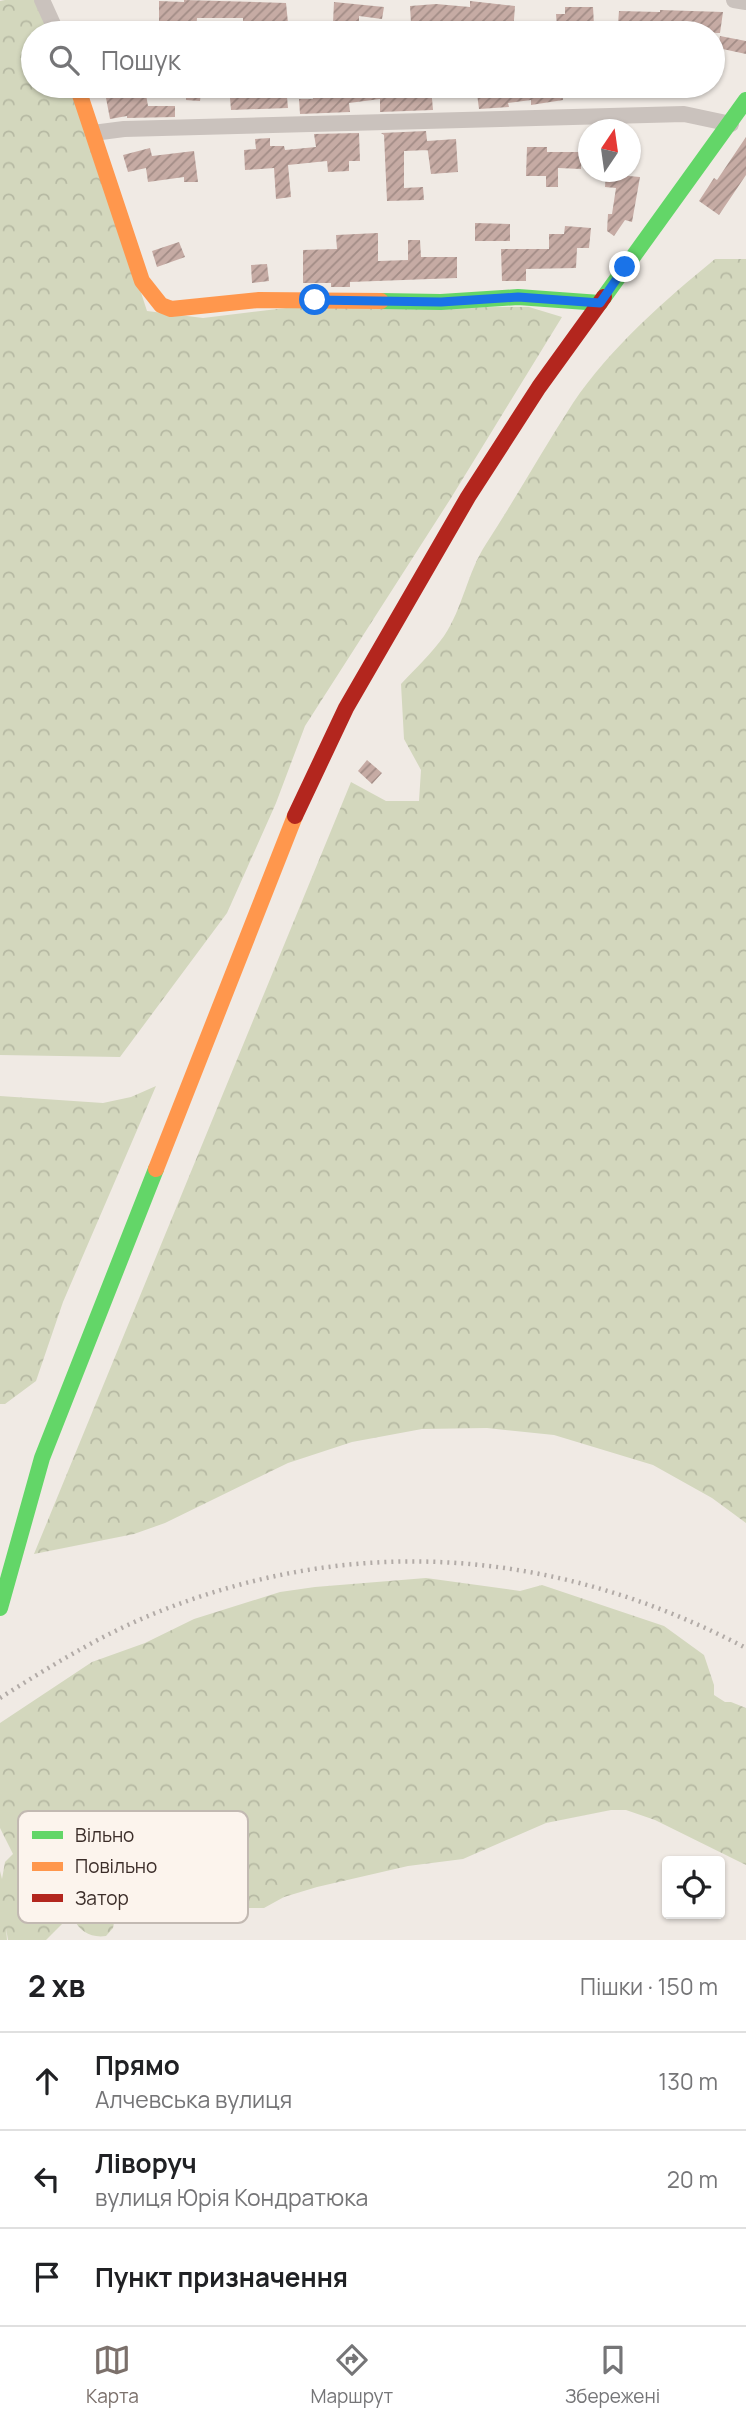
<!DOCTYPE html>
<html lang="uk">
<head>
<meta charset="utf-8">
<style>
	body { margin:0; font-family:Manrope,sans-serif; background:#f6f6f6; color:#202124 }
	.controls { position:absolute; right:21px; bottom:21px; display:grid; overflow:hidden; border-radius:7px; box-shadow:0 2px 5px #0004 }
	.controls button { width:63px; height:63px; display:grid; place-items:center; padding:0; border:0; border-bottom:2px solid #e0e0e0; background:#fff; color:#202124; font:35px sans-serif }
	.compass { position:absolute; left:578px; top:119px; width:63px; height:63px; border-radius:50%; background:#fff; box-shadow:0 2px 5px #0004; rotate:13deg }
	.stop { position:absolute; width:21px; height:21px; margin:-16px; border:5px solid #1a73e8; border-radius:50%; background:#fff }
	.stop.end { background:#1a73e8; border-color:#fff; box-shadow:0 2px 7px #0008 }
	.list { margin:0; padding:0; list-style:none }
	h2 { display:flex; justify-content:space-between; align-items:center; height:91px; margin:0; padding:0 28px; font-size:30px }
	h2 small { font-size:23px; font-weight:400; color:#757577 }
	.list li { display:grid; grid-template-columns:46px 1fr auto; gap:21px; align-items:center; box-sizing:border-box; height:98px; padding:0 28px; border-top:2px solid #e0e0e0 }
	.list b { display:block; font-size:26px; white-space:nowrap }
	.list p { margin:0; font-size:23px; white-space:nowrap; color:#757577 }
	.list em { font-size:23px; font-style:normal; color:#757577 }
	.icon { flex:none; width:38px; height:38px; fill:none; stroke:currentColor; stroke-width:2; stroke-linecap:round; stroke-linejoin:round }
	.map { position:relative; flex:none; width:746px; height:1940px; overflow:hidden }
	.search { position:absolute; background:#fff; box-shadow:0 2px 5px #0004; left:21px; right:21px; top:21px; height:77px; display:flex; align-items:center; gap:18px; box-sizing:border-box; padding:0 24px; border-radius:38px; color:#757577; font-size:26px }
	.sheet { height:385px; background:#fff }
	nav { display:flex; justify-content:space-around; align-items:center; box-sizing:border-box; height:98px; border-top:2px solid #e0e0e0; background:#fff; font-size:19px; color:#757577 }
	nav a { display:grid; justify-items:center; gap:4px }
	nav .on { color:#7b706b }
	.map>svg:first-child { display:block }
	.forest { fill:url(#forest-crowns) }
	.building { fill:url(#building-hatch) }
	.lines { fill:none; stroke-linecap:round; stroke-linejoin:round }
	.street { stroke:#cac2bd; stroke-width:16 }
	.fast { stroke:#63d668; stroke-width:16 }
	.slow { stroke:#ff974d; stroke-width:16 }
	.jam { stroke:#b3261e; stroke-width:16 }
	.rail { stroke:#b2aba7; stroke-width:4.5; stroke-dasharray:2 5; stroke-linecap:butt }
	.route { stroke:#1a73e8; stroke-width:9 }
	.key { fill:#fcf4ed; stroke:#c2b9b2; stroke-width:2 }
	.key-label { font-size:19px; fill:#3c2e2a }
</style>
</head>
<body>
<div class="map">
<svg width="746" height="1940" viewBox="0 0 746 1940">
	<defs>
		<pattern id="forest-crowns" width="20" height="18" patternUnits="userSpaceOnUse" patternTransform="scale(1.75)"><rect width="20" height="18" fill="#d3d7bd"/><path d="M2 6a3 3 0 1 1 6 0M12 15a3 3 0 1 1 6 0" fill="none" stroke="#b6b9a3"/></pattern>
		<pattern id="building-hatch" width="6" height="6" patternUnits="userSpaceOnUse" patternTransform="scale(1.75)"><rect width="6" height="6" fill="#c6aba4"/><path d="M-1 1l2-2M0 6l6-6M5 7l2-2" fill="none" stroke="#a28c86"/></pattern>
	</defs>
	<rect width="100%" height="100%" fill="#f0eae4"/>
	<path class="forest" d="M5,0H37L54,33H33V86H74L147,311L203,318L286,308L529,307L562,317L451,498L305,726L276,803L227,913L120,1057L0,1055V1Z
		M715,259H746V1523L712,1498L653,1465L554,1435L487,1428L422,1429L352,1442L288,1463L165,1523L134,1534L34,1554L351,782L386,801H419L421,770L404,739L401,684C415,669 432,653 444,636C463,608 467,573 486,544C516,498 543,449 573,403C611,347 664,301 715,259Z
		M156,1086L63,1302L36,1381L5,1404H0V1096L103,1103L131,1097Z
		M426,1578L520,1591L542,1585L664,1626L704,1655L714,1685V1695L725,1702H731L746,1708V1865L655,1820L626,1810H611L546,1823L463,1859L408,1866L317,1887L284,1897L264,1908H248L226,1901L215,1903L192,1916L149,1903L140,1908L136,1912H116L113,1928L106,1936C91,1938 80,1932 73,1918H68L46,1940H8L6,1928L7,1940H0V1871L2,1879L5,1862L13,1854L0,1828V1723L92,1662L145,1643L194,1619L280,1592L315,1587Z"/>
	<path class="building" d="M184,0L286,3L288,23L257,22V33H243V18H197L196,33H159V1L184,2Z
		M470,1L515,6L513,33H481V28L450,26L449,33H431L432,21L411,23L410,6L436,4L470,7Z
		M334,2L384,7L382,19L359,16V24L333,23Z
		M565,7H593L594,25L557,27L556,14H565Z
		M660,10L723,12L720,33L640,32V25L618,24L619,11L660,12Z
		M720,36L746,41V54L718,48Z
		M121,86H139L140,90L145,89L148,106H175V117L127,118V116L110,119L106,98L122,95Z
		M187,86H202L200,101L186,100Z
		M229,86H286L288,108L231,110Z
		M332,86L431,87L433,110L380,112V99L349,103L350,112L300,114L299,99H313L312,87Z
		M476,86H561L563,100L531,105V100L508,103L509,107L479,109Z
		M621,86H635L636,97L621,98Z
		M426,131L427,141L456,139L458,172L431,174L427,145L428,150L404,151V188L423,187L424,200L387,201L384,135L381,133Z
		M359,133L360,161H349V171L328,172L327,161L288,165L291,197L276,199L274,168L245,170L244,150L256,149L255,139L270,138V146H284L285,150L316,147L314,134Z
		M746,137V175L719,215L699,201L714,178L717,180Z
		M527,147H547V152H581V169L558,168V187H546V176H526Z
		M150,148L152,156L194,151L198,182H184V177L148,182L146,168L128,172L123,155Z
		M606,174L640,177L632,222L625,220L614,236L607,231L608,214H612L616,188L605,187Z
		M475,223L510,224V241H475Z
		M565,226L591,228L589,248H577L576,268L526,269V281H502L501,249H549V234H564Z
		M378,233V261L408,260V240H420L421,257H457V278L350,282V287H331V283H303V250L337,249L336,235Z
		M179,242L185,257L157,267L152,251Z
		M267,264L269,281L252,283L251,265Z
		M367,760L382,773L372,784L358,771Z"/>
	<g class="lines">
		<path class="street" d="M42,0L57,33
			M734,0L746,2
			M93,133L124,129L684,114L731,124"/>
		<path class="fast" d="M604,297L746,100
			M381,301L441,302L518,297L600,303
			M0,1608L42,1458L156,1169"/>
		<path class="slow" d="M77,86L142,281L161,305L171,309L259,300L381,301
			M156,1169L295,816"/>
		<path class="jam" d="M295,816L346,708L468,497L539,387L604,297"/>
		<path class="rail" d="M0,1698C49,1667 99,1636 153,1614C354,1532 555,1548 746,1648"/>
	</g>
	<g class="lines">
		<path class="route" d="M315,300L441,302L518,297L600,303L625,267"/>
	</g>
	<rect x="18" y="1811" width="230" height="112" rx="10" class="key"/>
	<rect x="32" y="1831" width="31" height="8" fill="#63d668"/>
	<rect x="32" y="1862" width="31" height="9" fill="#ff974d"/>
	<rect x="32" y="1894" width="31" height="8" fill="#b3261e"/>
	<g class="key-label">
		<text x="75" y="1842">Вільно</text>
		<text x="75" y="1873">Повільно</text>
		<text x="75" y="1905">Затор</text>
	</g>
</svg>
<div class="controls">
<button><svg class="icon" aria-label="locate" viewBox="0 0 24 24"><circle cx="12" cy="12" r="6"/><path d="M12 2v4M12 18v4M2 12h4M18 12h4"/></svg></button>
</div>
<svg class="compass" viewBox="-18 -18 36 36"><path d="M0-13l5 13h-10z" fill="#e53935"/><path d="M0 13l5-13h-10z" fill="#757577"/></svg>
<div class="stop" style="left:315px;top:300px"></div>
<div class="stop end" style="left:625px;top:267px"></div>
<div class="search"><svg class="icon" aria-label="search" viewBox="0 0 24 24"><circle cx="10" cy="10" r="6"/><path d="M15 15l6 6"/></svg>Пошук</div>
</div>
<section class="sheet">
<h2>2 хв<small>Пішки · 150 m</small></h2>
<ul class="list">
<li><svg class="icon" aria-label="ahead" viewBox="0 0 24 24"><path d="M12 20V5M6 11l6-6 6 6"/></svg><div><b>Прямо</b><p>Алчевська вулиця</p></div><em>130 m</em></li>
<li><svg class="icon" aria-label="left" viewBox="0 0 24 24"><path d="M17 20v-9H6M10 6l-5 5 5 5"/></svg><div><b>Ліворуч</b><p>вулиця Юрія Кондратюка</p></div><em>20 m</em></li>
<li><svg class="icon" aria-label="arrive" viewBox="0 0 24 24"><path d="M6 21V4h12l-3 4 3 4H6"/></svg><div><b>Пункт призначення</b></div></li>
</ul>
</section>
<nav>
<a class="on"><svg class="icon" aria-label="map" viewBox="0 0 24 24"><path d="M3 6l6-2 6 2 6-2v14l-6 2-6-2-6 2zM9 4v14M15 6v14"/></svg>Карта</a>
<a><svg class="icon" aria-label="directions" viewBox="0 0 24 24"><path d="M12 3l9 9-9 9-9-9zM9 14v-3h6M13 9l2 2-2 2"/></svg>Маршрут</a>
<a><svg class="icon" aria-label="saved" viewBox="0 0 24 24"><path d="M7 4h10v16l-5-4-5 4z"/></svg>Збережені</a>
</nav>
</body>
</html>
